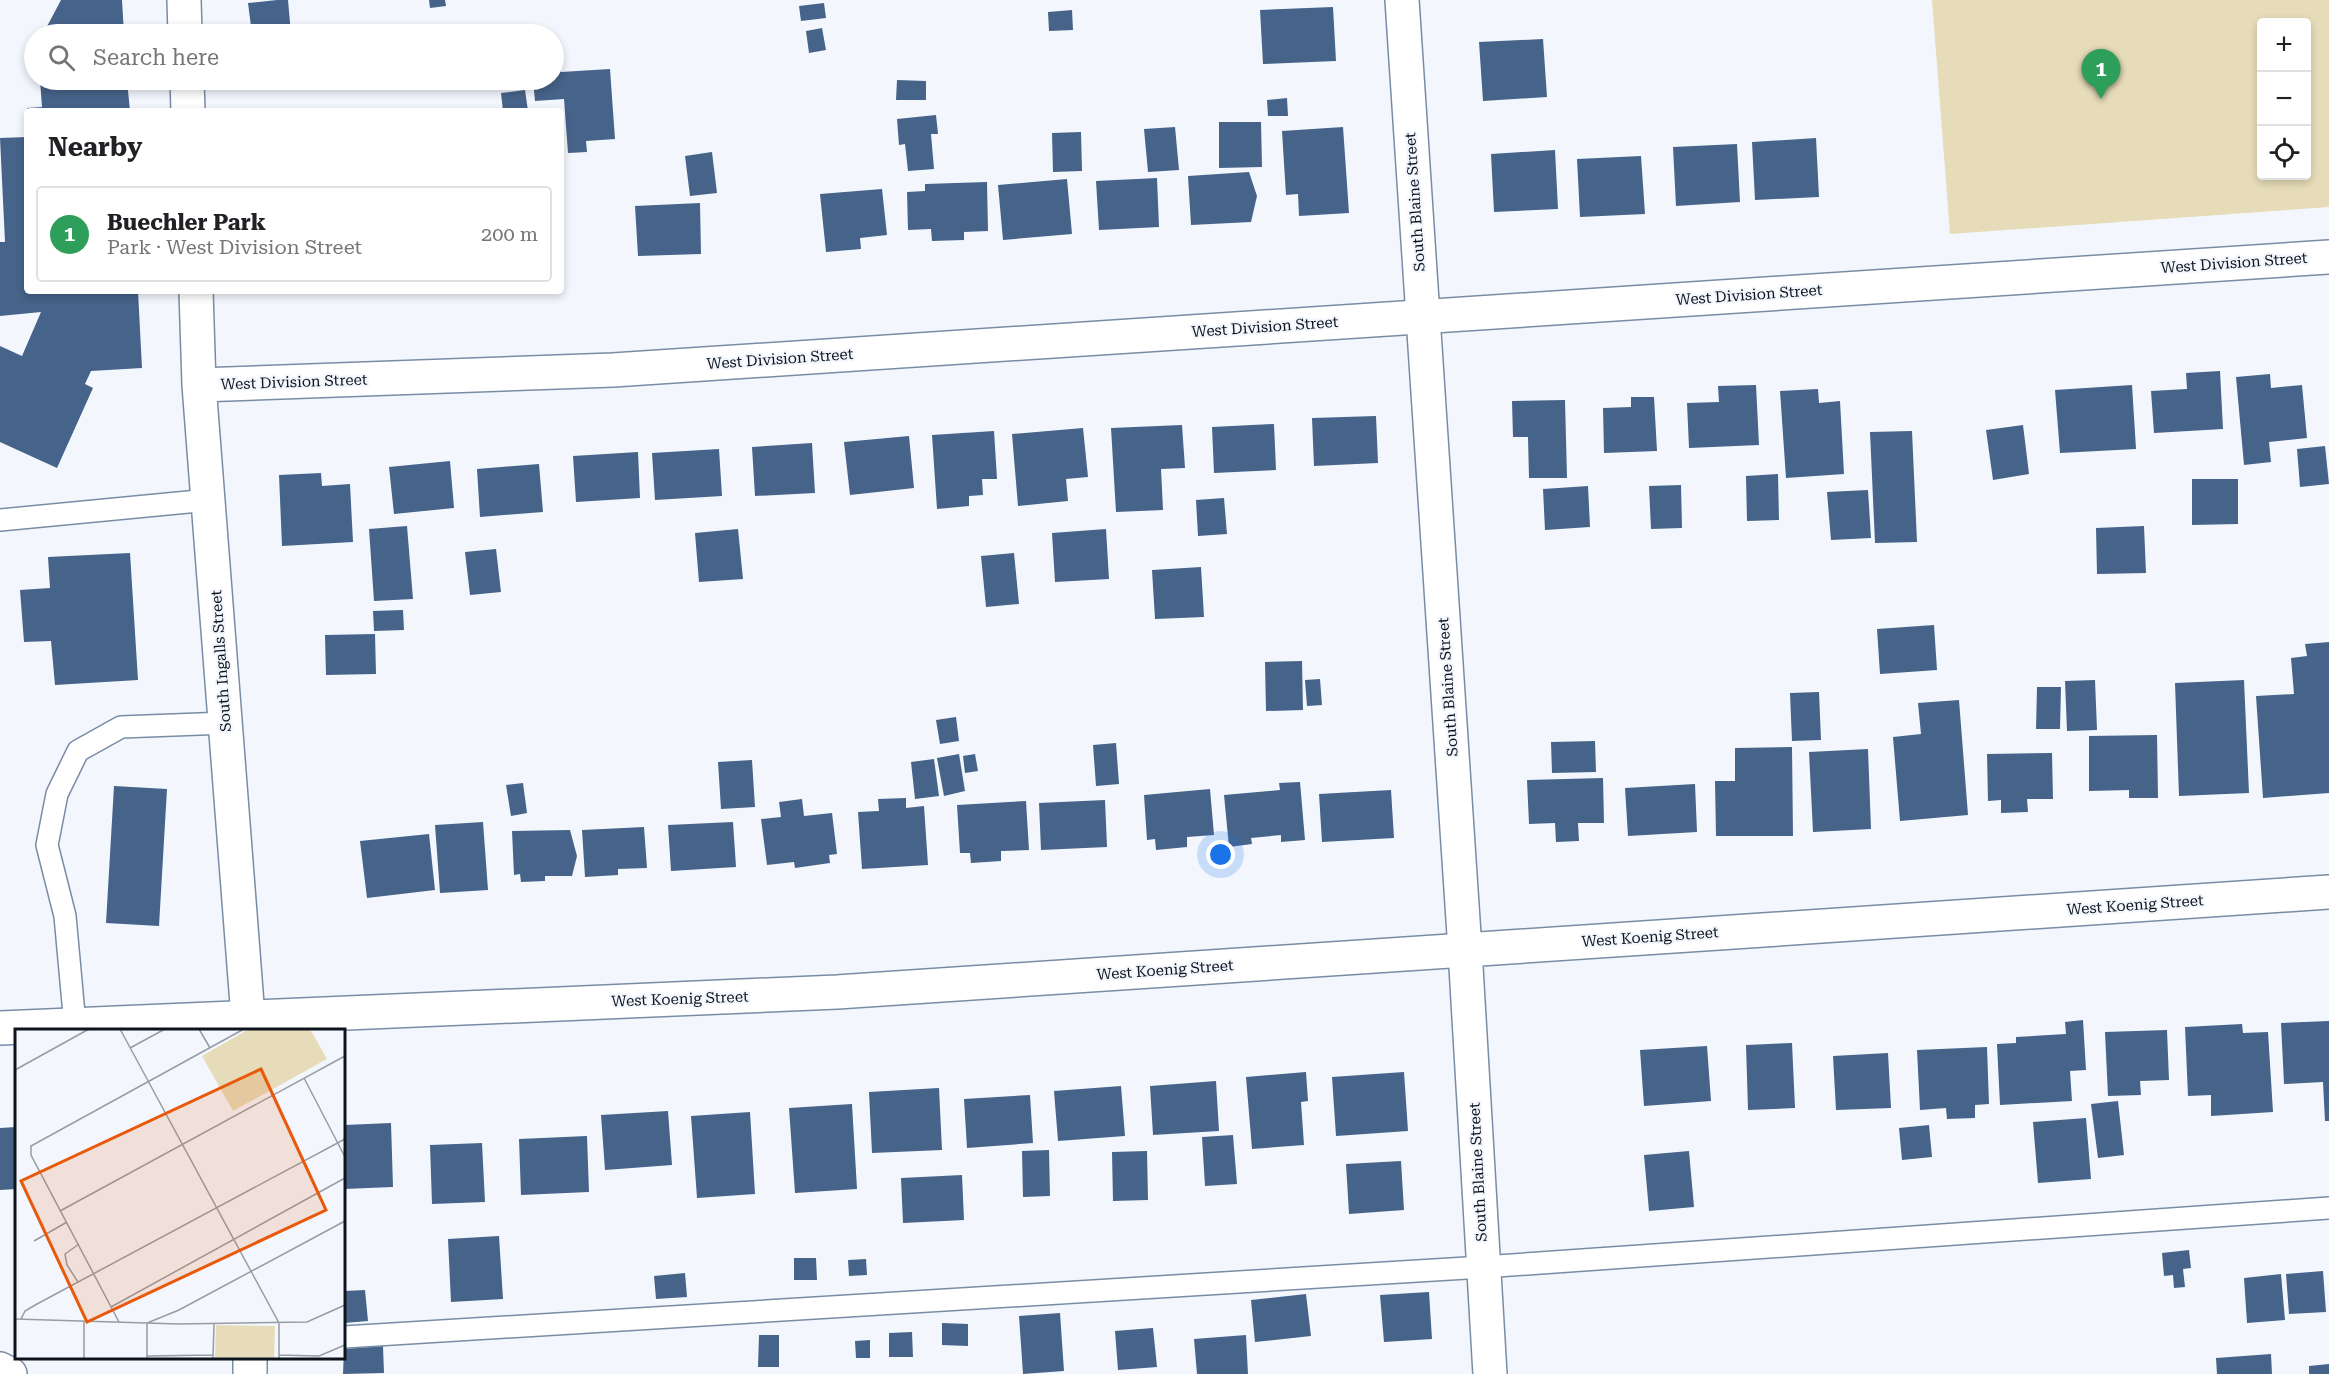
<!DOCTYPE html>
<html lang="en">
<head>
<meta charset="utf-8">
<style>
	body { margin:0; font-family:"Roboto Serif",serif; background:#f6f6f6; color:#202124 }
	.controls { position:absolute; right:18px; top:18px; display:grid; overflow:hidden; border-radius:6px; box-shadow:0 3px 9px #0003 }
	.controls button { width:54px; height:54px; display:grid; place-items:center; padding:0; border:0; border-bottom:2px solid #e0e0e0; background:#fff; color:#202124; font:30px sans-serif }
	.you { position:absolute; left:1221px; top:855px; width:21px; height:21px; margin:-15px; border:4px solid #fff; border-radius:50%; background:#1a73e8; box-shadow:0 0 0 9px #1a73e833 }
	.badge { display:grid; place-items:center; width:39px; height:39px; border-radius:50%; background:#111827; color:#fff; font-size:20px; font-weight:700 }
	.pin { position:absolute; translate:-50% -50px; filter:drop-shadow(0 2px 3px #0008) }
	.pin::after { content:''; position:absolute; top:32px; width:21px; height:18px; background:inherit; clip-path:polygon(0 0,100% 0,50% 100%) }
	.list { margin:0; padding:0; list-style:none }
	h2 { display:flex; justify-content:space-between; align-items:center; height:78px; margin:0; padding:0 24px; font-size:26px }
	h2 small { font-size:20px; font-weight:400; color:#757577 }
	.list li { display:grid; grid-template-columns:39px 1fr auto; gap:18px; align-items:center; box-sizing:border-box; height:96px; margin:0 12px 12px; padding:0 12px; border:2px solid #e0e0e0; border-radius:6px }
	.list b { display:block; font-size:22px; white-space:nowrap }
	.list p { margin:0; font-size:20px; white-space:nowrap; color:#757577 }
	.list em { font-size:20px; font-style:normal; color:#757577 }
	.icon { flex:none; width:33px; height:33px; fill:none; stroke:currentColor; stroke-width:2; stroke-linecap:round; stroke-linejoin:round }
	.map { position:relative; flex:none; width:2329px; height:1374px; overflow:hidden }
	.search { position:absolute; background:#fff; box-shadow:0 3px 9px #0003; left:24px; top:24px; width:540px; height:66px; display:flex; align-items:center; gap:15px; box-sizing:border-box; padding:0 21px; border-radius:33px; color:#757577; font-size:22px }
	.panel { position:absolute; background:#fff; box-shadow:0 3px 9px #0003; left:24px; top:108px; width:540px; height:186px; border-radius:6px }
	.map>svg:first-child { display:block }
	.green { fill:#e6dcb9; fill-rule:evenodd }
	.building { fill:#466389 }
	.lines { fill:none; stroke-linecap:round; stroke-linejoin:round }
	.lane-casing { stroke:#798ca6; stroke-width:24 }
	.street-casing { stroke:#798ca6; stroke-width:36 }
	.secondary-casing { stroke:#798ca6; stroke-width:36 }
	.lane { stroke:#fff; stroke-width:21 }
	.street { stroke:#fff; stroke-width:33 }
	.secondary { stroke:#fff; stroke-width:33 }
	.labels { text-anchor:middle; stroke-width:4.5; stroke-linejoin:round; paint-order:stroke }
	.street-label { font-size:15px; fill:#0d141d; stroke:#f3f7fd }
	.inset-road { fill:none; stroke:#979ca3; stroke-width:1.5 }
	.view { fill:#e8590c; fill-opacity:0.15; stroke:#e8590c; stroke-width:3 }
	.inset-edge { fill:none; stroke:#0d141d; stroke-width:3 }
</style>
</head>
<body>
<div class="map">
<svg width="2329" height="1374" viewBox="0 0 2329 1374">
	<rect width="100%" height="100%" fill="#f3f7fd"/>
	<path class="green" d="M1932,0H2329V207L1950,234ZM2262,22H2306V176H2262Z"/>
	<path class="building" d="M61,0H122L124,34H43Z
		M277,0H288L291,34H252L248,3Z
		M429,0H445L446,6L430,8Z
		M824,3L826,18L801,21L799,6Z
		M1333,7L1336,61L1263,64L1260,10Z
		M1072,10L1073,30L1049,31L1048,12Z
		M822,28L826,50L809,53L806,31Z
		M1543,39L1547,97L1483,101L1479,42Z
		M560,60L561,72L610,69L615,139L586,141L587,152L568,153L564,99L535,101L533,80H554V61Z
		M40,80H127L130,111H27V108L42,107Z
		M897,80L926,81V100H896Z
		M525,90L528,111H503L501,93Z
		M1287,98L1288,116H1268L1267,100Z
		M936,115L938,134H931L934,169L908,171L905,144L899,145L897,119Z
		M1219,122H1261L1262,167L1219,168Z
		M1175,127L1179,170L1148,172L1144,129Z
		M1343,127L1349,213L1299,216L1298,194L1286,195L1282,131Z
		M1081,132L1082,171L1053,172L1052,133Z
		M27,137V291H138L142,368L91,371L85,384L93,388L57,468L0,442V346L22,356L41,312L0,316V242H5L0,138Z
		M1816,138L1819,197L1755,200L1752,142Z
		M1737,144L1740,202L1676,206L1673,147Z
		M1555,150L1558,209L1494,212L1491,154Z
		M712,152L717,193L690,196L685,156Z
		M1641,156L1645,214L1580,217L1577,159Z
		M1249,172L1257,196L1251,222L1191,225L1188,176Z
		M1157,178L1159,227L1099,230L1096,181Z
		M1067,179L1072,234L1003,240L998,185Z
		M987,182L988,231L964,232V240L932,241L931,229L908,230L907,192L925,191V184Z
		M882,189L887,235L860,238L861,249L826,252L820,194Z
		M700,203L701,254L638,256L635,206Z
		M2220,371L2223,429L2154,433L2151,391L2187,389L2186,373Z
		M2270,374L2271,388L2302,385L2307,438L2269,442L2271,462L2244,465L2236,377Z
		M1756,385L1759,445L1689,448L1687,403L1719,402L1718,386Z
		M2132,385L2136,449L2060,453L2055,390Z
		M1818,389L1819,403L1840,401L1844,474L1786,478L1780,391Z
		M1631,397H1654L1657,451L1604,453L1603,408L1631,407Z
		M1565,400L1567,478H1529L1528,437H1513L1512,401Z
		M1376,416L1378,463L1314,466L1312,418Z
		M1274,424L1276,470L1214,473L1212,427Z
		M1182,425L1185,468L1161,469L1163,510L1116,512L1111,428Z
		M2023,425L2029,474L1993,480L1986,430Z
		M1083,428L1088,477L1066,479L1068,501L1018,506L1012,434Z
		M994,431L997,479H982L983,495L969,496V506L937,509L932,435Z
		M1912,431L1917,542L1875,543L1870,432Z
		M909,436L914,488L850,495L844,442Z
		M812,443L815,493L755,496L752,447Z
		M2325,446L2329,484L2300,487L2297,449Z
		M719,449L722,496L655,500L652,453Z
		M638,452L640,498L576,502L573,456Z
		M450,461L454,508L394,514L389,467Z
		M539,464L543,512L480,517L477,469Z
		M321,473L322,486L350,484L353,542L282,546L279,475Z
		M1778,474L1779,520L1747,521L1746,476Z
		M2192,479H2238V524L2192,525Z
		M1681,485L1682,528L1651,529L1649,486Z
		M1588,486L1590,527L1545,530L1543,489Z
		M1868,490L1871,538L1831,540L1827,492Z
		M1224,498L1227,534L1198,536L1196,500Z
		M407,526L413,599L374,601L369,529Z
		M2144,526L2146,573L2097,574L2096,528Z
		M738,529L743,579L699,582L695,533Z
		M1106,529L1109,579L1055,582L1052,533Z
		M496,549L501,592L470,595L465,552Z
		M130,553L138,680L55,685L51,641L24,642L20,590L50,588L48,557Z
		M1014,553L1019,604L986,607L981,556Z
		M1201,567L1204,617L1155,619L1152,570Z
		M403,610L404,630L374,631L373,611Z
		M1934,625L1937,670L1880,674L1877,629Z
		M375,634L376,674L326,675L325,635Z
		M2329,642V793L2263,798L2256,696L2294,694L2291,658L2307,656L2305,644Z
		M1302,661L1303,710L1266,711L1265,662Z
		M1320,679L1322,705L1307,706L1305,680Z
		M2095,680L2097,730L2067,731L2065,681Z
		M2244,680L2249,793L2179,796L2175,683Z
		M2037,687H2061L2060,729H2036Z
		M1819,692L1821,740L1792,741L1790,693Z
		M1959,700L1968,815L1900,821L1893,737L1921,734L1918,703Z
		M956,717L959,741L940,744L936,720Z
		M2157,735L2158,798H2129V790L2089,791V736Z
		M1595,741L1596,772L1552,773L1551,742Z
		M1116,743L1119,784L1096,786L1093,745Z
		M1792,747L1793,836H1716L1715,781H1735V748Z
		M1868,749L1871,829L1813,832L1809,752Z
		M2052,753L2053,799H2027L2028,812L2001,813V800L1988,801L1987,754Z
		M959,754L965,791L944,796L937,758Z
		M975,754L978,771L965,773L963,756Z
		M934,759L939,796L915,799L911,762Z
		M752,760L755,807L721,809L718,762Z
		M1603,778L1604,823H1578L1579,841L1556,842L1555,823L1529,824L1527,780Z
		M1300,782L1305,840L1281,842V835L1251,838L1252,844L1229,847L1224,795L1280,790L1279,783Z
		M523,783L527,813L511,816L506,785Z
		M1695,784L1697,832L1628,836L1625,788Z
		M114,786L167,789L159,926L106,923Z
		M1210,789L1214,835L1187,837V847L1156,850L1155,839L1147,840L1144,795Z
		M1391,790L1394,838L1322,842L1319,794Z
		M906,798V808L924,806L928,865L862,869L858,812L879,811L878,799Z
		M802,799L804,816L832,813L837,854L829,855L830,863L795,868L794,862L767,865L761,819L781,817L779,802Z
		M1105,800L1107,847L1041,850L1039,803Z
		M1026,801L1029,850L1001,851V861L971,863L970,853H960L957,805Z
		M483,822L488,890L440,893L435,825Z
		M733,822L736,867L671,871L668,825Z
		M644,827L647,868L618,869V875L585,877L582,830Z
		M570,830L577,856L572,876H545V881L521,882L520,874L514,875L512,831Z
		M429,834L435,890L367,898L360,841Z
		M2083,1020L2086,1070L2070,1071L2072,1101L2000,1105L1997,1044L2016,1043V1037L2066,1034L2065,1022Z
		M2329,1021V1121H2325L2323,1082L2284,1084L2281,1023Z
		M2242,1024L2243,1033L2268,1032L2273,1112L2211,1116V1095L2188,1096L2185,1027Z
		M2167,1030L2169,1080L2140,1081L2141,1095L2108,1096L2105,1032Z
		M1792,1043L1795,1108L1748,1110L1746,1045Z
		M1707,1046L1711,1101L1644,1106L1640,1050Z
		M1987,1047L1989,1104L1975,1105V1118L1947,1119L1946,1108L1920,1110L1917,1050Z
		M1888,1053L1891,1108L1836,1110L1833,1056Z
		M1306,1072L1308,1101L1301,1102L1304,1145L1252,1149L1246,1077Z
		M1404,1072L1408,1131L1336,1136L1332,1077Z
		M1216,1081L1219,1131L1153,1135L1150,1086Z
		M1121,1086L1125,1136L1058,1141L1054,1091Z
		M939,1088L942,1150L872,1153L869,1092Z
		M1030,1095L1033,1143L967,1148L964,1099Z
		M2118,1101L2124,1155L2098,1158L2091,1104Z
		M852,1104L857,1189L795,1193L789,1108Z
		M668,1111L672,1165L605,1170L601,1115Z
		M750,1112L755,1194L697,1198L691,1116Z
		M2086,1118L2091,1179L2038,1183L2033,1122Z
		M391,1123L393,1187L344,1189V1125Z
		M1929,1125L1932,1157L1902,1160L1899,1128Z
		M16,1127V1189L0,1190V1128Z
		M1233,1135L1237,1184L1205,1186L1202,1137Z
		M587,1136L589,1192L521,1195L519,1139Z
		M482,1143L485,1202L432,1204L430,1145Z
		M1049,1150L1050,1196L1023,1197L1022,1151Z
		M1147,1151L1148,1200L1113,1201L1112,1152Z
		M1689,1151L1694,1207L1649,1211L1644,1155Z
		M1401,1161L1404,1210L1349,1214L1346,1164Z
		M962,1175L964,1220L903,1223L901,1178Z
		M499,1236L503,1299L451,1302L448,1239Z
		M2189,1250L2191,1268L2183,1269L2185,1287L2174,1288L2173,1275L2164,1276L2162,1253Z
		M794,1258H816L817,1280H794Z
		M866,1259L867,1275L849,1276L848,1260Z
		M2323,1271L2326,1312L2289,1314L2286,1274Z
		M685,1273L687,1297L656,1299L654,1276Z
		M2281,1274L2285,1320L2247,1323L2244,1278Z
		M365,1290L368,1321L344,1323V1291Z
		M1429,1292L1432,1339L1384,1342L1380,1295Z
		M1306,1294L1311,1336L1255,1342L1251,1300Z
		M1060,1313L1064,1371L1023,1374L1019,1316Z
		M942,1323L968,1324V1346L942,1345Z
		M1153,1328L1157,1367L1118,1370L1115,1331Z
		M912,1332L913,1357H889V1333Z
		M759,1335H779V1367H758Z
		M1246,1335L1248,1374H1197L1194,1339Z
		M870,1340V1358H856L855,1341Z
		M383,1346L384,1373L343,1374L344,1349Z
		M2271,1354L2272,1374H2217L2216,1358Z
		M2329,1364V1374H2309V1366Z"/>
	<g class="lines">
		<g class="lane-casing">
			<path id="lane" d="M0,520L209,500
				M75,1025L65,916L47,845L57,794L78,751L121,727L226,723
				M344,1337L1483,1267L2329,1208"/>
		</g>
		<g class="street-casing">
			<path id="street" d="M184,0L185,34
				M187,80L188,111
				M196,291L199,385L249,1030
				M199,385L613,370L2329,257
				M0,1028L837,992L1465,950
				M0,1369L10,1374
				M250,1374V1358"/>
		</g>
		<g class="secondary-casing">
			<path id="secondary" d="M1402,0L1465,950L1490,1374
				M1465,950L2329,892"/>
		</g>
		<use href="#lane" class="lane"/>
		<use href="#street" class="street"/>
		<use href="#secondary" class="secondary"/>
	</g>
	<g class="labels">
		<g class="street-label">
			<text transform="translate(1415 202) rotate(-94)" y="5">South Blaine Street</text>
			<text transform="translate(2234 263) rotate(-4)" y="5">West Division Street</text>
			<text transform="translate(1749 295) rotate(-4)" y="5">West Division Street</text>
			<text transform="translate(1265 327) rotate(-4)" y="5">West Division Street</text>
			<text transform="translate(780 359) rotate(-4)" y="5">West Division Street</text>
			<text transform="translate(294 382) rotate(-2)" y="5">West Division Street</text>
			<text transform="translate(221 661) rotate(-94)" y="5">South Ingalls Street</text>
			<text transform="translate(1448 687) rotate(-94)" y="5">South Blaine Street</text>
			<text transform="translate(2135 905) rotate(-4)" y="5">West Koenig Street</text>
			<text transform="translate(1650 937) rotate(-4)" y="5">West Koenig Street</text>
			<text transform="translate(1165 970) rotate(-4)" y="5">West Koenig Street</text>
			<text transform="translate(680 999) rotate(-2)" y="5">West Koenig Street</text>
			<text transform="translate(1478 1172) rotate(-93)" y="5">South Blaine Street</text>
		</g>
	</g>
	<g transform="translate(15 1029)">
		<rect width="330" height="330" fill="#f3f7fd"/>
		<path d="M234,0H295L312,30L218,82L187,27ZM201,296L260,297L259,330H200Z" fill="#e6dcb9"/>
		<path class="inset-road" d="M105,0L264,294V330M184,0L195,19M115,19L150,0M0,41L74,0M289,49L330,128M45,182L330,27M19,212L52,193M63,253L52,236L50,225L64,215M96,278L330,149M0,290L164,295L292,293L330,276M6,290L10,282L22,275L330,110M104,293L16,126V117L229,0M264,326L304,327L330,316M132,327L198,326M198,329L199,295M69,330V292M132,330V294L164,281L330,192"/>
		<path class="view" d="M246,40L311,181L72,293L6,152Z"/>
		<rect width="330" height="330" class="inset-edge"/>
	</g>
</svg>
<div class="controls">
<button>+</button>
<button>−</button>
<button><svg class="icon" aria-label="locate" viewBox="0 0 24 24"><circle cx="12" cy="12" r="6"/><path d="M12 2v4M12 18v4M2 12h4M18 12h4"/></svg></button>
</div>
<div class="you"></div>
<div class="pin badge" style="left:2101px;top:99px;background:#2e9e5b">1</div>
<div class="search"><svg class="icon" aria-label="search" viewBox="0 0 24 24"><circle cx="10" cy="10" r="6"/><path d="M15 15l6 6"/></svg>Search here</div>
<section class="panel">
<h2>Nearby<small></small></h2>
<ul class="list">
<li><span class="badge" style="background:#2e9e5b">1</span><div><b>Buechler Park</b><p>Park · West Division Street</p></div><em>200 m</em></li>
</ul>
</section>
</div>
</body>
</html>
